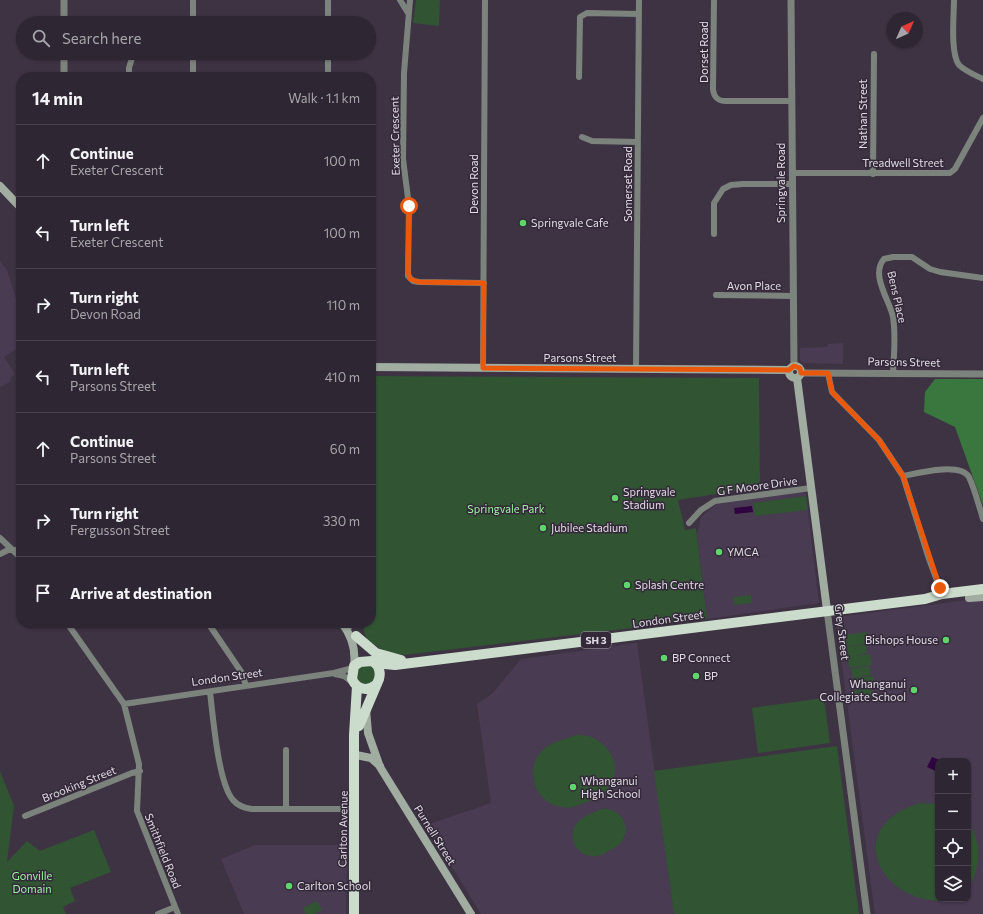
<!DOCTYPE html>
<html lang="en">
<head>
<meta charset="utf-8">
<style>
	body { margin:0; font-family:Commissioner,sans-serif; background:#362e3a; color:#f1f3f6 }
	.controls { position:absolute; right:12px; bottom:12px; display:grid; overflow:hidden; border-radius:8px; box-shadow:0 1px 3px #0004 }
	.controls button { width:36px; height:36px; display:grid; place-items:center; padding:0; border:0; border-bottom:1px solid #49434d; background:#2e2632; color:#f1f3f6; font:20px sans-serif }
	.compass { position:absolute; left:887px; top:12px; width:36px; height:36px; border-radius:50%; background:#2e2632; box-shadow:0 1px 3px #0004; rotate:45deg }
	.stop { position:absolute; width:12px; height:12px; margin:-9px; border:3px solid #ea580c; border-radius:50%; background:#fff }
	.stop.end { background:#ea580c; border-color:#fff; box-shadow:0 1px 4px #0008 }
	.list { margin:0; padding:0; list-style:none }
	h2 { display:flex; justify-content:space-between; align-items:center; height:52px; margin:0; padding:0 16px; font-size:17px }
	h2 small { font-size:13px; font-weight:400; color:#a7a5ac }
	.list li { display:grid; grid-template-columns:26px 1fr auto; gap:12px; align-items:center; box-sizing:border-box; height:72px; padding:0 16px; border-top:1px solid #49434d }
	.list b { display:block; font-size:15px; white-space:nowrap }
	.list p { margin:0; font-size:13px; white-space:nowrap; color:#a7a5ac }
	.list em { font-size:13px; font-style:normal; color:#a7a5ac }
	.icon { flex:none; width:22px; height:22px; fill:none; stroke:currentColor; stroke-width:2; stroke-linecap:round; stroke-linejoin:round }
	.map { position:relative; flex:none; width:983px; height:914px; overflow:hidden }
	.search { position:absolute; background:#2e2632; box-shadow:0 1px 3px #0004; left:16px; top:16px; width:360px; height:44px; display:flex; align-items:center; gap:10px; box-sizing:border-box; padding:0 14px; border-radius:22px; color:#a7a5ac; font-size:15px }
	.panel { position:absolute; background:#2e2632; box-shadow:0 1px 3px #0004; left:16px; top:72px; width:360px; height:556px; border-radius:16px }
	.map>svg:first-child { display:block }
	.built { fill:#493b51; fill-rule:evenodd }
	.green { fill:#315433 }
	.forest { fill:#39773e }
	.water { fill:#300341 }
	.lines { fill:none; stroke-linecap:round; stroke-linejoin:round }
	.minor { stroke:#7c837c; stroke-width:6 }
	.tertiary { stroke:#7c837c; stroke-width:7 }
	.secondary { stroke:#a1ada1; stroke-width:8 }
	.trunk { stroke:#ccdccc; stroke-width:10 }
	.route { stroke:#ea580c; stroke-width:5 }
	.poi-dot { fill:#5fd56b; stroke:#332939; stroke-width:1.5 }
	.labels { text-anchor:middle; stroke-width:3; stroke-linejoin:round; paint-order:stroke }
	.shield { fill:#332939; stroke:#aea6b1; stroke-width:1 }
	.shield-label { font-size:10px; font-weight:bold; fill:#e2dbe5 }
	.street-label { font-size:11px; fill:#e2dbe5; stroke:#332939 }
	.poi-label { font-size:11px; fill:#e2dbe5; stroke:#332939; text-anchor:start }
	.park-label { font-size:11px; fill:#9df4a2; stroke:#332939 }
</style>
</head>
<body>
<div class="map">
<svg width="983" height="914" viewBox="0 0 983 914">
	<rect width="100%" height="100%" fill="#3e3343"/>
	<path class="built" d="M0,261L7,270L21,314V345L4,357L15,374L11,377L10,382L0,387Z
		M843,343V364L803,363L800,360V348L827,347L828,344Z
		M803,491L806,494L819,603L707,619L697,535L701,517L717,504Z
		M983,598V914H875L836,620L838,617ZM938,761H968V899H938Z
		M637,643L674,914H481L426,825L491,803L477,704L492,694L521,659Z
		M255,845H347L346,914H244L221,859Z"/>
	<path class="green" d="M416,0H440L439,26L413,23Z
		M371,376L759,378L760,487L678,500L685,530L696,528L707,619L404,655L386,652L367,640L364,632V623H371Z
		M806,496L808,510L755,516L753,503Z
		M751,595L752,603L734,605L733,597Z
		M867,632L869,644L846,647L844,635Z
		M866,645L867,653L855,656L870,654L872,665L849,668L848,647Z
		M368,663L376,670L375,681L365,686L356,680V670Z
		M869,666L871,675L853,678L851,669Z
		M873,676L875,687L872,688L873,697L856,699L854,691L869,688L852,690L850,679Z
		M824,698L830,743L758,753L752,708Z
		M576,735C606,733 628,767 606,791C601,796 594,799 587,802C579,805 570,809 561,807C535,803 523,769 543,750C551,742 565,739 576,735Z
		M837,746L859,914H674L654,771Z
		M0,771L14,806L7,862L27,841L40,851L94,830L111,872L70,888L75,901L63,907L66,914H0Z
		M920,803L938,804V899H956C887,914 835,829 920,803Z
		M601,809C618,806 633,825 622,841C619,846 613,849 607,852C602,855 597,857 590,856C575,854 567,835 577,823C583,816 593,813 601,809Z
		M968,823C983,843 981,867 968,889Z
		M317,901L322,910L314,914H306L303,908Z"/>
	<path class="forest" d="M935,379H983V505L955,427L924,412L925,392Z"/>
	<path class="water" d="M752,506L753,512L735,514L734,508Z
		M932,757L942,761H938V772L927,767Z"/>
	<g class="lines">
		<path class="minor" d="M328,0V23
			M400,0L408,13
			M410,0L404,73L403,159L409,206L408,276L413,281L419,282L484,283
			M714,0L713,89C714,98 718,101 726,101H792
			M954,0C954,15 950,53 959,65C965,71 975,75 983,79
			M193,23V0
			M129,77V68L132,58
			M193,77V53
			M328,77V53
			M579,77L580,17L587,13L639,14
			M582,137L592,141L638,142
			M792,173H950L955,169L983,118
			M873,174L874,54
			M714,234V203L723,189L731,185L743,184H792
			M716,295L793,296
			M483,368L485,0
			M636,369L639,0
			M828,373L832,392L879,440L903,476L929,559L942,594
			M893,373C894,355 896,335 893,317C890,301 870,275 884,259L893,257H912L930,269L940,272L983,278
			M903,476C918,473 960,462 969,477C975,490 979,506 983,519
			M689,523L701,510L715,501L811,488
			M0,538L21,558
			M0,554L8,550H18L21,546
			M67,623L124,704L139,764L137,811L178,914
			M208,623L242,673L246,686
			M335,674L344,676L353,683
			M210,692C213,716 218,783 233,800C238,806 244,808 252,809H355
			M124,704L334,673L353,668
			M286,809V750
			M25,816L132,773L140,771
			M158,914L175,907"/>
		<path class="tertiary" d="M64,0V23
			M791,0L794,366
			M64,53V77
			M801,373L983,374
			M827,610L867,914
			M347,629L352,623"/>
		<path class="secondary" d="M0,186L21,208
			M789 372a6 6 0 1 1 12 0a6 6 0 1 1-12 0Z
			M371,367L789,370
			M797,378L827,610
			M969,598L983,597
			M342,623C352,636 356,650 354,666
			M366,709L368,733L380,767L471,914
			M356,755L371,758L380,766"/>
		<path class="trunk" d="M356,636L376,653L401,660
			M375,663L395,665L925,599L942,594L983,589
			M359,726L379,679C381,671 379,665 372,661L360,662L354,666L352,679C357,690 368,692 377,684
			M354,914V735L357,686"/>
	</g>
	<g class="lines">
		<path class="route" d="M409,206L408,271L410,279L419,282L484,283L483,368L789,370L794,366L800,368L801,373H828L832,392L879,440L903,476L940,588"/>
	</g>
	<g class="poi-dot">
		<circle cx="523" cy="223" r="4"/>
		<circle cx="615" cy="498" r="4"/>
		<circle cx="543" cy="528" r="4"/>
		<circle cx="719" cy="552" r="4"/>
		<circle cx="627" cy="585" r="4"/>
		<circle cx="946" cy="640" r="4"/>
		<circle cx="664" cy="658" r="4"/>
		<circle cx="696" cy="676" r="4"/>
		<circle cx="914" cy="690" r="4"/>
		<circle cx="573" cy="787" r="4"/>
		<circle cx="289" cy="886" r="4"/>
	</g>
	<g class="labels">
		<rect class="shield" x="581" y="632" width="30" height="16" rx="3"/>
		<g class="shield-label">
			<text x="596" y="644">SH 3</text>
		</g>
		<g class="street-label">
			<text transform="translate(704 52) rotate(-90)" y="4">Dorset Road</text>
			<text transform="translate(863 114) rotate(-90)" y="4">Nathan Street</text>
			<text transform="translate(395 136) rotate(-91)" y="4">Exeter Crescent</text>
			<text x="903" y="167">Treadwell Street</text>
			<text transform="translate(781 183) rotate(-90)" y="4">Springvale Road</text>
			<text transform="translate(474 184) rotate(-90)" y="4">Devon Road</text>
			<text transform="translate(628 184) rotate(-90)" y="4">Somerset Road</text>
			<text x="754" y="290">Avon Place</text>
			<text transform="translate(897 297) rotate(77)" y="4">Bens Place</text>
			<text x="580" y="362">Parsons Street</text>
			<text transform="translate(904 362) rotate(1)" y="4">Parsons Street</text>
			<text transform="translate(757 486) rotate(-8)" y="4">G F Moore Drive</text>
			<text transform="translate(668 619) rotate(-8)" y="4">London Street</text>
			<text transform="translate(842 632) rotate(83)" y="4">Grey Street</text>
			<text transform="translate(227 677) rotate(-8)" y="4">London Street</text>
			<text transform="translate(79 784) rotate(-22)" y="4">Brooking Street</text>
			<text transform="translate(343 829) rotate(-89)" y="4">Carlton Avenue</text>
			<text transform="translate(435 835) rotate(58)" y="4">Purnell Street</text>
			<text transform="translate(163 851) rotate(68)" y="4">Smithfield Road</text>
		</g>
		<g class="poi-label">
			<text x="531" y="227">Springvale Cafe</text>
			<text x="623" y="496">Springvale<tspan x="623" dy="13">Stadium</tspan></text>
			<text x="551" y="532">Jubilee Stadium</text>
			<text x="727" y="556">YMCA</text>
			<text x="635" y="589">Splash Centre</text>
			<text x="938" y="644" text-anchor="end">Bishops House</text>
			<text x="672" y="662">BP Connect</text>
			<text x="704" y="680">BP</text>
			<text x="906" y="688" text-anchor="end">Whanganui<tspan x="906" dy="13">Collegiate School</tspan></text>
			<text x="581" y="785">Whanganui<tspan x="581" dy="13">High School</tspan></text>
			<text x="297" y="890">Carlton School</text>
		</g>
		<g class="park-label">
			<text x="506" y="513">Springvale Park</text>
			<text x="32" y="880">Gonville<tspan x="32" dy="13">Domain</tspan></text>
		</g>
	</g>
</svg>
<div class="controls">
<button>+</button>
<button>−</button>
<button><svg class="icon" aria-label="locate" viewBox="0 0 24 24"><circle cx="12" cy="12" r="6"/><path d="M12 2v4M12 18v4M2 12h4M18 12h4"/></svg></button>
<button><svg class="icon" aria-label="layers" viewBox="0 0 24 24"><path d="M12 4l9 5-9 5-9-5zM3 14l9 5 9-5"/></svg></button>
</div>
<svg class="compass" viewBox="-18 -18 36 36"><path d="M0-13l5 13h-10z" fill="#e53935"/><path d="M0 13l5-13h-10z" fill="#a7a5ac"/></svg>
<div class="stop" style="left:409px;top:206px"></div>
<div class="stop end" style="left:940px;top:588px"></div>
<div class="search"><svg class="icon" aria-label="search" viewBox="0 0 24 24"><circle cx="10" cy="10" r="6"/><path d="M15 15l6 6"/></svg>Search here</div>
<section class="panel">
<h2>14 min<small>Walk · 1.1 km</small></h2>
<ul class="list">
<li><svg class="icon" aria-label="ahead" viewBox="0 0 24 24"><path d="M12 20V5M6 11l6-6 6 6"/></svg><div><b>Continue</b><p>Exeter Crescent</p></div><em>100 m</em></li>
<li><svg class="icon" aria-label="left" viewBox="0 0 24 24"><path d="M17 20v-9H6M10 6l-5 5 5 5"/></svg><div><b>Turn left</b><p>Exeter Crescent</p></div><em>100 m</em></li>
<li><svg class="icon" aria-label="right" viewBox="0 0 24 24"><path d="M7 20v-9h11M14 6l5 5-5 5"/></svg><div><b>Turn right</b><p>Devon Road</p></div><em>110 m</em></li>
<li><svg class="icon" aria-label="left" viewBox="0 0 24 24"><path d="M17 20v-9H6M10 6l-5 5 5 5"/></svg><div><b>Turn left</b><p>Parsons Street</p></div><em>410 m</em></li>
<li><svg class="icon" aria-label="ahead" viewBox="0 0 24 24"><path d="M12 20V5M6 11l6-6 6 6"/></svg><div><b>Continue</b><p>Parsons Street</p></div><em>60 m</em></li>
<li><svg class="icon" aria-label="right" viewBox="0 0 24 24"><path d="M7 20v-9h11M14 6l5 5-5 5"/></svg><div><b>Turn right</b><p>Fergusson Street</p></div><em>330 m</em></li>
<li><svg class="icon" aria-label="arrive" viewBox="0 0 24 24"><path d="M6 21V4h12l-3 4 3 4H6"/></svg><div><b>Arrive at destination</b></div></li>
</ul>
</section>
</div>
</body>
</html>
